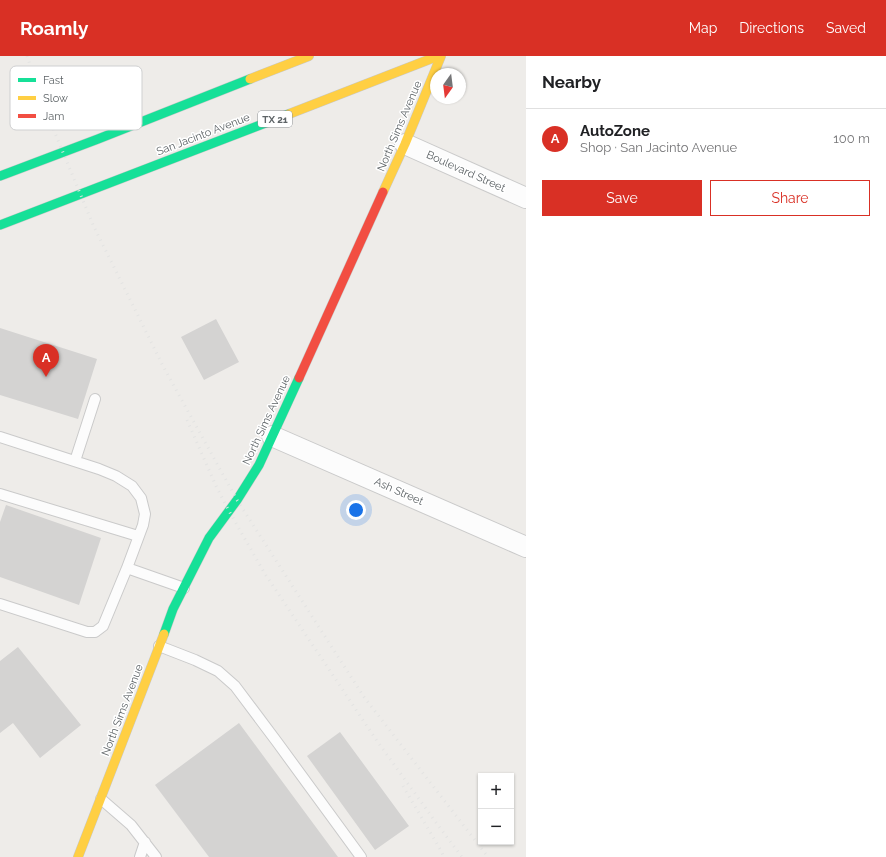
<!DOCTYPE html>
<html lang="en">
<head>
<meta charset="utf-8">
<style>
	body { margin:0; font-family:Raleway,sans-serif; background:#f6f6f6; color:#202124 }
	.controls { position:absolute; right:12px; bottom:12px; display:grid; overflow:hidden; border-radius:0px; box-shadow:0 1px 3px #0004 }
	.controls button { width:36px; height:36px; display:grid; place-items:center; padding:0; border:0; border-bottom:1px solid #e0e0e0; background:#fff; color:#202124; font:20px sans-serif }
	.compass { position:absolute; left:430px; top:12px; width:36px; height:36px; border-radius:50%; background:#fff; box-shadow:0 1px 3px #0004; rotate:194deg }
	.you { position:absolute; left:356px; top:454px; width:14px; height:14px; margin:-10px; border:3px solid #fff; border-radius:50%; background:#1a73e8; box-shadow:0 0 0 6px #1a73e833 }
	.badge { display:grid; place-items:center; width:26px; height:26px; border-radius:50%; background:#d93025; color:#fff; font-size:13px; font-weight:700 }
	.pin { position:absolute; translate:-50% -33px; filter:drop-shadow(0 1px 2px #0008) }
	.pin::after { content:''; position:absolute; top:21px; width:14px; height:12px; background:inherit; clip-path:polygon(0 0,100% 0,50% 100%) }
	.list { margin:0; padding:0; list-style:none }
	h2 { display:flex; justify-content:space-between; align-items:center; height:52px; margin:0; padding:0 16px; font-size:17px }
	h2 small { font-size:13px; font-weight:400; color:#757577 }
	.list li { display:grid; grid-template-columns:26px 1fr auto; gap:12px; align-items:center; box-sizing:border-box; height:60px; padding:0 16px; border-top:1px solid #e0e0e0 }
	.list b { display:block; font-size:15px; white-space:nowrap }
	.list p { margin:0; font-size:13px; white-space:nowrap; color:#757577 }
	.list em { font-size:13px; font-style:normal; color:#757577 }
	.actions { display:flex; gap:8px; padding:12px 16px }
	.actions a { flex:1; padding:9px 0; border:1px solid #d93025; border-radius:0px; text-align:center; font-size:14px; color:#d93025 }
	.actions .main { background:#d93025; color:#fff }
	.map { position:relative; flex:none; width:526px; height:801px; overflow:hidden }
	header { display:flex; align-items:center; gap:24px; box-sizing:border-box; height:56px; padding:0 20px; background:#d93025; color:#fff }
	header strong { font-size:19px }
	nav { display:flex; gap:22px; margin-inline-start:auto; font-size:14px }
	main { display:flex }
	aside { flex:1; background:#fff }
	.map>svg:first-child { display:block }
	.building { fill:#d4d3d2 }
	.lines { fill:none; stroke-linecap:round; stroke-linejoin:round }
	.lane-casing { stroke:#cacaca; stroke-width:12 }
	.street-casing { stroke:#cacaca; stroke-width:22 }
	.fast-casing { stroke:#c8c9c8; stroke-width:10 }
	.slow-casing { stroke:#c8c9c8; stroke-width:10 }
	.jam-casing { stroke:#c8c9c8; stroke-width:10 }
	.lane { stroke:#fcfcfc; stroke-width:10 }
	.street { stroke:#fcfcfc; stroke-width:20 }
	.fast { stroke:#16e098; stroke-width:9 }
	.slow { stroke:#ffcf43; stroke-width:9 }
	.jam { stroke:#f24e42; stroke-width:9 }
	.rail { stroke:#e3e3e2; stroke-width:3; stroke-dasharray:1 5; stroke-linecap:butt }
	.labels { text-anchor:middle; stroke-width:3; stroke-linejoin:round; paint-order:stroke }
	.shield { fill:#fff; stroke:#8e9295; stroke-width:1 }
	.shield-label { font-size:10px; font-weight:bold; fill:#5e6467 }
	.street-label { font-size:11px; fill:#5e6467; stroke:#fff }
	.key { fill:#fff; stroke:#cfd0d1; stroke-width:1 }
	.key-label { font-size:11px; fill:#5e6467 }
</style>
</head>
<body>
<header>
<strong>Roamly</strong>
<nav><a>Map</a><a>Directions</a><a>Saved</a></nav>
</header>
<main>
<div class="map">
<svg width="526" height="801" viewBox="0 0 526 801">
	<rect width="100%" height="100%" fill="#eeece9"/>
	<path class="building" d="M216,263L239,306L204,324L181,281Z
		M0,272L97,303L78,363L0,339Z
		M6,449L101,482L79,549L0,521V466Z
		M18,591L81,669L40,702L13,667L0,677V605Z
		M239,667L338,801H209L155,729Z
		M340,676L409,770L375,794L307,700Z"/>
	<g class="lines">
		<g class="lane-casing">
			<path id="lane" d="M0,381L99,413L116,420L132,430L141,442L145,458L143,469L127,512L184,532
				M75,405L95,343
				M0,438L138,480
				M0,548L87,576H95L103,570L127,512
				M159,590L195,604L218,615L235,630L277,686L361,801
				M101,743L131,769L156,801
				M140,801L145,786"/>
		</g>
		<g class="street-casing">
			<path id="street" d="M405,88L526,142
				M272,380L526,491"/>
		</g>
		<g class="fast-casing">
			<path id="fast" d="M0,120L98,83L250,23
				M0,169L289,58
				M164,578L173,553L209,482L237,444L259,409L299,322"/>
		</g>
		<g class="slow-casing">
			<path id="slow" d="M250,23L309,0
				M289,58L438,0
				M383,136L405,88L441,0
				M78,801L164,578"/>
		</g>
		<g class="jam-casing">
			<path id="jam" d="M299,322L383,136"/>
		</g>
		<use href="#lane" class="lane"/>
		<use href="#street" class="street"/>
		<use href="#fast" class="fast"/>
		<use href="#slow" class="slow"/>
		<use href="#jam" class="jam"/>
		<path class="rail" d="M27,0L45,53L94,171L164,312L237,444L364,641L488,801
			M187,364L216,430L229,455L265,518L377,685L440,772L462,801
			M403,730L440,793L444,801"/>
	</g>
	<g class="labels">
		<rect class="shield" x="258" y="55" width="34" height="16" rx="3"/>
		<g class="shield-label">
			<text x="275" y="67">TX 21</text>
		</g>
		<g class="street-label">
			<text transform="translate(399 70) rotate(-67)" y="4">North Sims Avenue</text>
			<text transform="translate(203 78) rotate(-21)" y="4">San Jacinto Avenue</text>
			<text transform="translate(466 115) rotate(24)" y="4">Boulevard Street</text>
			<text transform="translate(266 364) rotate(-65)" y="4">North Sims Avenue</text>
			<text transform="translate(399 435) rotate(24)" y="4">Ash Street</text>
			<text transform="translate(122 654) rotate(-69)" y="4">North Sims Avenue</text>
		</g>
	</g>
	<rect x="10" y="10" width="132" height="64" rx="6" class="key"/>
	<rect x="18" y="22" width="18" height="4" fill="#16e098"/>
	<rect x="18" y="40" width="18" height="4" fill="#ffcf43"/>
	<rect x="18" y="58" width="18" height="4" fill="#f24e42"/>
	<g class="key-label">
		<text x="43" y="28">Fast</text>
		<text x="43" y="46">Slow</text>
		<text x="43" y="64">Jam</text>
	</g>
</svg>
<div class="controls">
<button>+</button>
<button>−</button>
</div>
<svg class="compass" viewBox="-18 -18 36 36"><path d="M0-13l5 13h-10z" fill="#e53935"/><path d="M0 13l5-13h-10z" fill="#757577"/></svg>
<div class="you"></div>
<div class="pin badge" style="left:46px;top:321px">A</div>
</div>
<aside>
<h2>Nearby<small></small></h2>
<ul class="list">
<li><span class="badge">A</span><div><b>AutoZone</b><p>Shop · San Jacinto Avenue</p></div><em>100 m</em></li>
</ul>
<div class="actions"><a class="main">Save</a><a>Share</a></div>
</aside>
</main>
</body>
</html>
